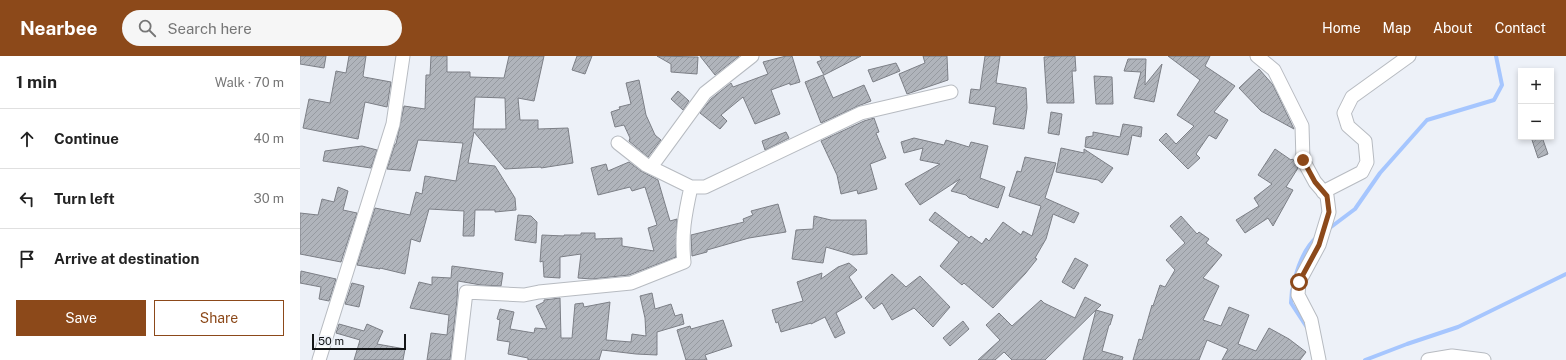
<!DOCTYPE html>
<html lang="en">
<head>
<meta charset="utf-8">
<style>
	body { margin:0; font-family:"Public Sans",sans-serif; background:#f6f6f6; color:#222 }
	.controls { position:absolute; right:12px; top:12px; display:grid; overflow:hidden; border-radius:0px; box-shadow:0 2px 6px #0003 }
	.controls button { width:36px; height:36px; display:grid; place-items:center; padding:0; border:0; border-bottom:1px solid #e0e0e0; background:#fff; color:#222; font:20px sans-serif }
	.scale { position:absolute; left:12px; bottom:10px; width:94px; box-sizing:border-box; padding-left:4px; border:2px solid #141618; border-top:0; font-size:11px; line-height:14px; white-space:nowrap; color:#141618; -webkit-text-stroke:3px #edf1f8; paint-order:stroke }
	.stop { position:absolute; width:12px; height:12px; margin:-9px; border:3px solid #8c491a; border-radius:50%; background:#fff }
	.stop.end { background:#8c491a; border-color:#fff; box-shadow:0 1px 4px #0008 }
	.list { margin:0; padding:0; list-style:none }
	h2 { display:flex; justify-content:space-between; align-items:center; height:52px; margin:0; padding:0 16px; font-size:17px }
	h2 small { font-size:13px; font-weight:400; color:#767676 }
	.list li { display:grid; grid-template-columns:26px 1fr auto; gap:12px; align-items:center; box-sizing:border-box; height:60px; padding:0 16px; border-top:1px solid #e0e0e0 }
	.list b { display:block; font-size:15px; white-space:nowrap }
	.list em { font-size:13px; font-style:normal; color:#767676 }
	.actions { display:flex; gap:8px; padding:12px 16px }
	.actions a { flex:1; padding:9px 0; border:1px solid #8c491a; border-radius:0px; text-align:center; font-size:14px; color:#8c491a }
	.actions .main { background:#8c491a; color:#fff }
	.icon { flex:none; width:22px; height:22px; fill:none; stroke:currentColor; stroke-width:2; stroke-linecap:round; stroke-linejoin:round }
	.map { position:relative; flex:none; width:1266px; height:304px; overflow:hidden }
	header { display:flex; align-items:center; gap:24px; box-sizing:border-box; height:56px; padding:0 20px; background:#8c491a; color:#fff }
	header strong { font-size:19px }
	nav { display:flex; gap:22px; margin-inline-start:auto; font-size:14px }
	.search { width:280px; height:36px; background:#f6f6f6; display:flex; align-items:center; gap:10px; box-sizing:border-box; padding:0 14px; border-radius:22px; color:#767676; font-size:15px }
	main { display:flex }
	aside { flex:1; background:#fff }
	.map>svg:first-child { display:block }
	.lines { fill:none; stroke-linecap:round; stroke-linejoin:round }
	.stream { stroke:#a6c6fe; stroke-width:4 }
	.building { fill:url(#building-hatch); stroke:#7c7f86; fill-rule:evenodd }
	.minor-casing { stroke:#b7bbc1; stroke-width:15 }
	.minor { stroke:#fff; stroke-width:13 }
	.route { stroke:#8c491a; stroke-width:5 }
</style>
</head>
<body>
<header>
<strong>Nearbee</strong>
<div class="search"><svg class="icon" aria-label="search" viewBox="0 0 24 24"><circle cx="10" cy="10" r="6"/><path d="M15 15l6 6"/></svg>Search here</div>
<nav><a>Home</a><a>Map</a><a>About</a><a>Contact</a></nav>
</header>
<main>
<aside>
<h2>1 min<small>Walk · 70 m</small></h2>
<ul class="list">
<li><svg class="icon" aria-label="ahead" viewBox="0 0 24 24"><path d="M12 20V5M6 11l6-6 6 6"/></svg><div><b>Continue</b></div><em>40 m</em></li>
<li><svg class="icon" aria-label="left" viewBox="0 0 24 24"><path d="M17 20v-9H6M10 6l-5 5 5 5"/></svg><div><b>Turn left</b></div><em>30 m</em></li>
<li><svg class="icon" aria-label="arrive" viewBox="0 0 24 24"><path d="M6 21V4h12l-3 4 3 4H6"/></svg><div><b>Arrive at destination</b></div></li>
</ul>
<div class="actions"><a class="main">Save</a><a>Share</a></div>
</aside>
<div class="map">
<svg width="1266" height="304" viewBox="0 0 1266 304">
	<defs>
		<pattern id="building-hatch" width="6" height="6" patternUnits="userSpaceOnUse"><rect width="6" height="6" fill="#b0b4bb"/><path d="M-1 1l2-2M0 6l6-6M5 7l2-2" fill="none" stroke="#969aa0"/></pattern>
	</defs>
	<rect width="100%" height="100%" fill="#edf1f8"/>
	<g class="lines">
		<path class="stream" d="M1027,174L1055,153L1080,117L1127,64L1194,44L1202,29L1196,0
			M995,222C999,207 1006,190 1018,180
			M992,234L991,247L1008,273
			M1065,304L1107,288L1158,271L1266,218"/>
	</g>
	<path class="building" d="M0,0H26L24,12L0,8Z
		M49,0H66L63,20L64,21L91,26L87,51L65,46L58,83L3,72L9,43L30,47L36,15L46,17Z
		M131,0H147V16H170V21L204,22L209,0H244L234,45L218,42L220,64H238V73L268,72L273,107L241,112V111L205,113L174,76L168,107L195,110L215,142L216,154L195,156V154H175L174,180H163L164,155L129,153L120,186L111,183L105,218L80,212V213L57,209L75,152L110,159L116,136L122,138L125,120L156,125L163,87L118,84L110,115L87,113L95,88H96L104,50L125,53L126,19H130ZM175,41L205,42L206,73H173Z
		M277,0H292L285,18L272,14Z
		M357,0L398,1L397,18L371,16V8Z
		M400,0H439L415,19Z
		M486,0H492L500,26L490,29V27L471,34L480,58L455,68L443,41L421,59L427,65L420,73L400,57L411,43L431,27L433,31L468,18L463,6Z
		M520,0H561L524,19L517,6L522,4Z
		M623,0H647L648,24L607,38L599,18L625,7Z
		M685,0H700L696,27L726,32L727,52L724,73L693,68L696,51L669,47L671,33L680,34Z
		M762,0H775L776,15H772L774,47H747L744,1Z
		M868,0H910L905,10L935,30L914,56L928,64L916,83L909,79L896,98L900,102L888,113L859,84L866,77L876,88L894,70L877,59L900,24Z
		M828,3H846L845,29L862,8L854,46L834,42L841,16L824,15Z
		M596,7L600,15L573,26L568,14Z
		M959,13L973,29L994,73L961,55L939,32Z
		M523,19L533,42L564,29L571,45L558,50L521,67L505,26Z
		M794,20L812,21L813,48H796Z
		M339,24L346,59L355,79L361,84L348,101L329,85L330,82L324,69L315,71L311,56L320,53L319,51L331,48L326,27Z
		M378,35L389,45L383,54L371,43Z
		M751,56L762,58L759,79L748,77Z
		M574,62L579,76L576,77L586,102L570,108L577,133L558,138L557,134L541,138L537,119L521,85L564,65Z
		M823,68L842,71L841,81L832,79L828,99L785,91L786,81L793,80V76L820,81Z
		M486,76L489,82L465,94L462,85Z
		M1231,81H1242L1248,98L1238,102Z
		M614,82L644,89L646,84L669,91L671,86L688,90L680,122L705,131L698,152L669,142L666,139L651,135L660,123L620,149L605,128L640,108L620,104L623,92L604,97L601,86Z
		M62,90L77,94L71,112L23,105L25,95Z
		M761,92L784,97V93L813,112L802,127L798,124L756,116Z
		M975,93L991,104L992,103L995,105L998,112L986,131L993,134L973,170L968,162L945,177L936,164L959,150L954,142L972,128L958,119Z
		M725,101L756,107L745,142L779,157L774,167L753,158L746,183L735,202L737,203L725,218L693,252L664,227L662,229L640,210L659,186L629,164L635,156L669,182L671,180L682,188L686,182L689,185L703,166L721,179L723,175L732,180L741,150L709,140L717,115L721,116Z
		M329,106L341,115L358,124L370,165L377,163L376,201L329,219L292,223L278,222L281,198L260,201V222L244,221L243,205L240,206L242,179L264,180V179H281V177H295V183L322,182V190L354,195L348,172L357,169L345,131L332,135L330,131L298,139L291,112L306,108L308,115Z
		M38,131L48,135L43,154L57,157L41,206L0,198V157L18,159L22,143L34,146Z
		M478,148L486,176L449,182L407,194V196L392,200L391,179L444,166L443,163L453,159L451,155Z
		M218,159L231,160L237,166L236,187L215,184Z
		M514,160L531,164H566L567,198L553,199L526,191L523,207L492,203L496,174L513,173Z
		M881,160L897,178L899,176L909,183L906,187L922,199L903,222L919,230L903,264L921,270L929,251L949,259L938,288L956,295L969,272L989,283L1006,296L1000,304H922L928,293L907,284L899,304H833L839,283L842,284L852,249L853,250L860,229L865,231L875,214L866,204L885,187L870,170Z
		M775,202L788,209L774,233L762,226Z
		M549,207L557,214L549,221L562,241L536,257L545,277L535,282L525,261L511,268V267L481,276L478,266L476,267L472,254L503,245L497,226L522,217L521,223L538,211Z
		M152,210L203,217L201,230L181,229L158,225L157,244L150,304H127L131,277L147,279L149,259L110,252L119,226L132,229V221L151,222Z
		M1,215L36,223L29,245L19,243L21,231L0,227Z
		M592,218L606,231L620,220L650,251L633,271L614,252L592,264L582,247L574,253L565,242Z
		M52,227L64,230L59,251L45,248Z
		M352,237L355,253L371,248L375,260L382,258L384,268L357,276V299L336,298L302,294L299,304H228V302L208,298L210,286L197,284L200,264L197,263L200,253L214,256L210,273L234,277L235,272L247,273L236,250L244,246V244L260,242L261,282H272L275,248L283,247L284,251L310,246L306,284L331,286L332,278L346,280L345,262L340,240Z
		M785,241L801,249L745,304H712L704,296L695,304H678L700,284L686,269L699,257L712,270L741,244L744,247L775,262Z
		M796,254L813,259L810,269H809L802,295L823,301L822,304H783Z
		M423,264L432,290L405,299L407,304H386L377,274L390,270L391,273Z
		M663,265L669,273L650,290L643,282Z
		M39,268L64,275L67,268L83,275L77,288L105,293L103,304H54L60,284L36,277Z"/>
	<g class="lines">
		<g class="minor-casing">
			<path id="minor" d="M957,0L974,14L1002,70L1003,104L1015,126L1027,140L1029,156L1019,189L999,226L998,239L1011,264L1019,304
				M318,87L346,109L391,131H405L561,57L651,36
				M351,111L405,37L452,0
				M1023,136L1062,116L1067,106L1065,85L1048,70L1044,57L1052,41L1109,0
				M19,304L93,68L103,0
				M158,304L166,236L224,239L239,236L331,227L384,206C381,179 385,158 391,131
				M1128,304L1152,300L1184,304"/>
		</g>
		<use href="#minor" class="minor"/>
	</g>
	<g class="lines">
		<path class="route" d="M999,226L1019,189L1029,156L1027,140L1015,126L1003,104"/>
	</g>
</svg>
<div class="controls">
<button>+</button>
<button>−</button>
</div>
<div class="scale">50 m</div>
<div class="stop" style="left:999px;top:226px"></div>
<div class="stop end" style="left:1003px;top:104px"></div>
</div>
</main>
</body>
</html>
